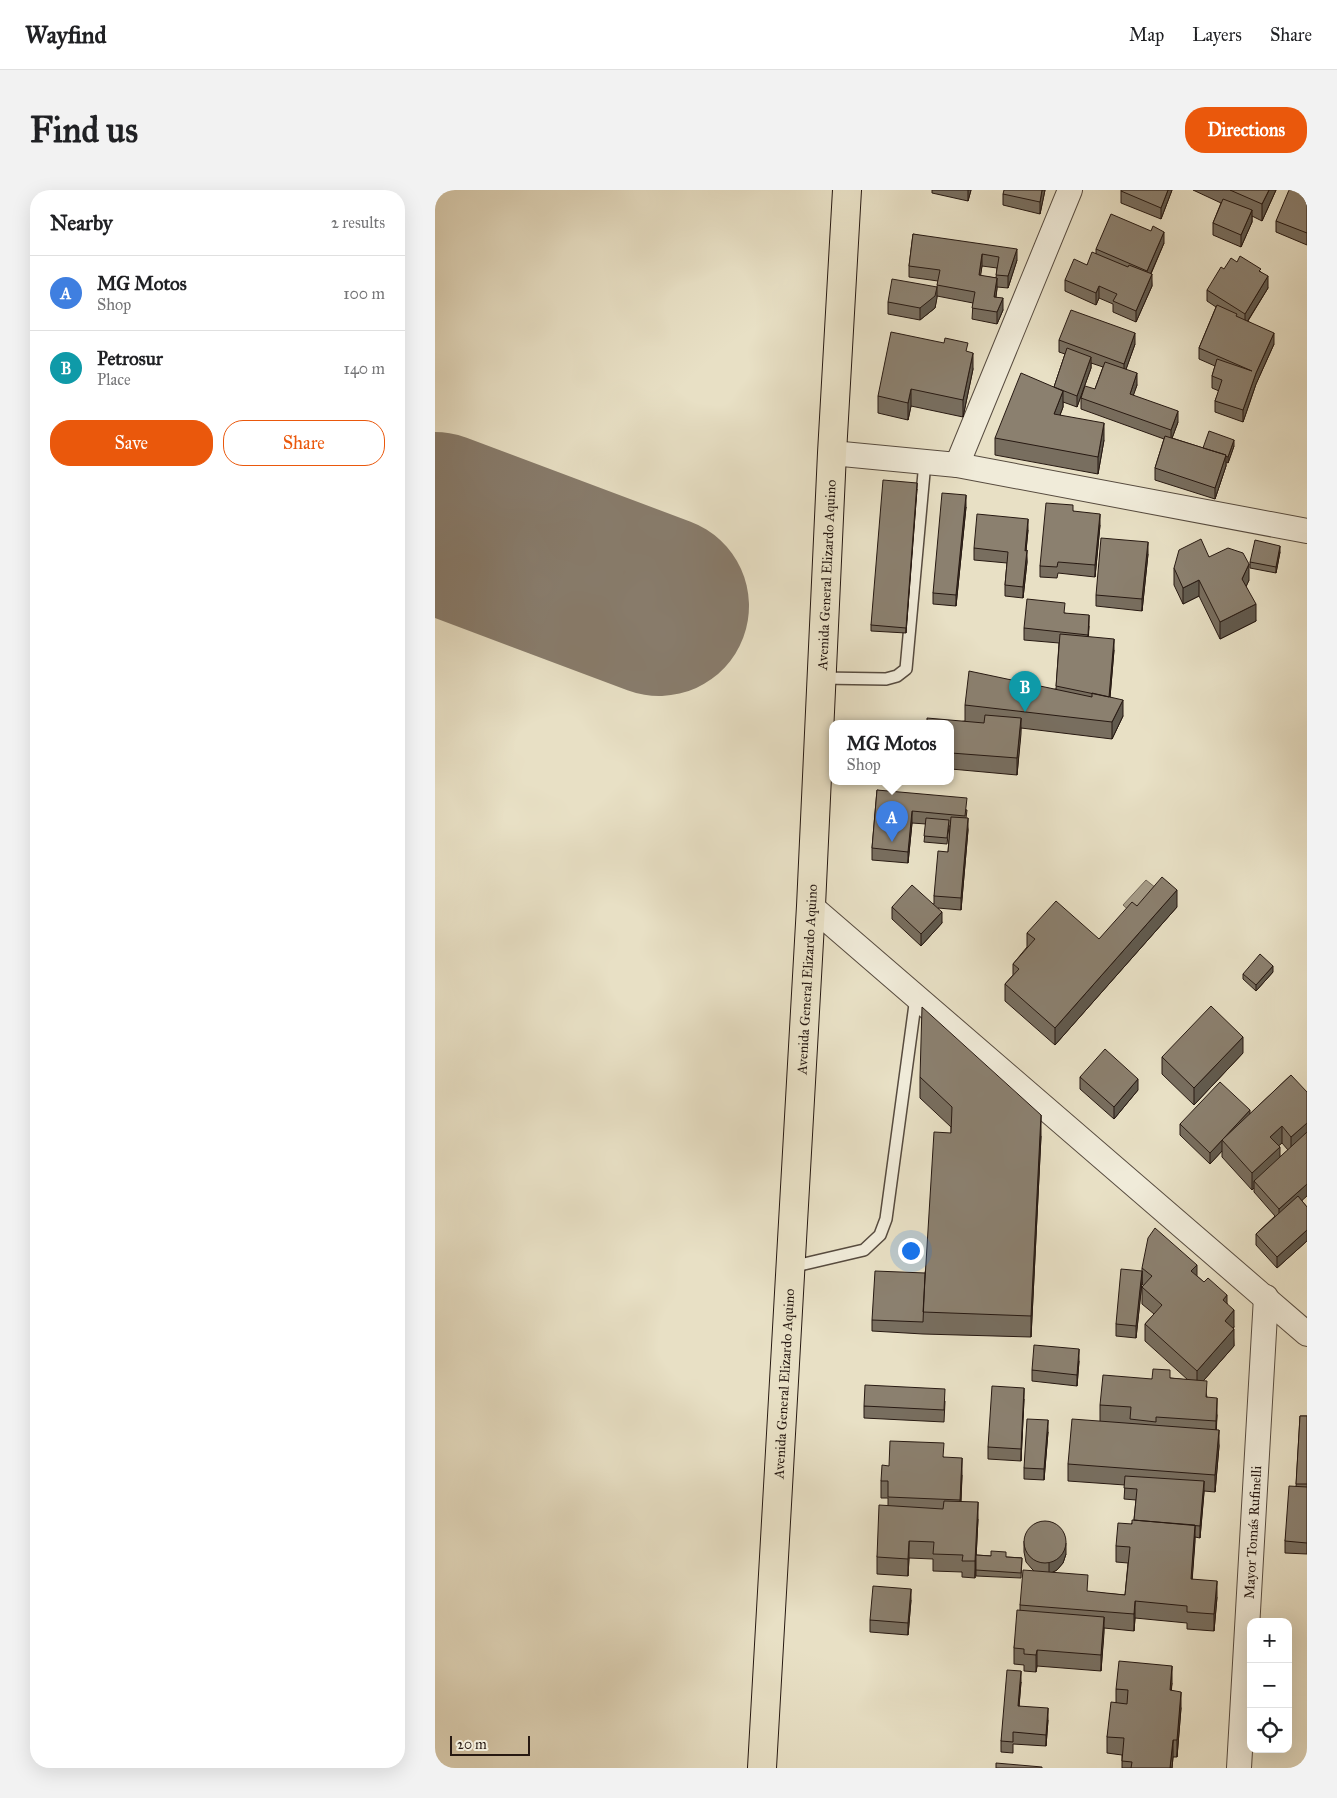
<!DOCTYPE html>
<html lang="en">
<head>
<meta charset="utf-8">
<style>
	body { margin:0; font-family:"IM FELL Great Primer",serif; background:#f2f2f2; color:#202124 }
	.controls { position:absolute; right:15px; bottom:15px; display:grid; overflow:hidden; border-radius:10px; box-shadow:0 5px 20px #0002 }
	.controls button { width:45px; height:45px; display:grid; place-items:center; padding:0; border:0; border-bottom:1px solid #e0e0e0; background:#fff; color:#202124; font:25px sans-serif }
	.scale { position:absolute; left:15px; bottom:12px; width:80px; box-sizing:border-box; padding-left:5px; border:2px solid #271912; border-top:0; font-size:14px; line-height:18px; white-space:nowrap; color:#271912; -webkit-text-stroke:4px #f0ebd9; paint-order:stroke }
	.you { position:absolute; left:475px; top:1060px; width:18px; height:18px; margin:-12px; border:4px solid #fff; border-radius:50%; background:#1a73e8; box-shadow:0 0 0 8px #1a73e833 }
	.badge { display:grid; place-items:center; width:32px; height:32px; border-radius:50%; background:#ea580c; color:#fff; font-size:16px; font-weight:700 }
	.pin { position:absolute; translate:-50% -41px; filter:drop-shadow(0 1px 2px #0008) }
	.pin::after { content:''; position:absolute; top:26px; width:18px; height:15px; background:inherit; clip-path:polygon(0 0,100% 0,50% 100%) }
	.popup { position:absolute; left:394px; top:530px; width:125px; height:65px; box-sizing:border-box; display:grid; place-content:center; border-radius:10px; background:#fff; filter:drop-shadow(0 1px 4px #0005); font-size:16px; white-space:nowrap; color:#757577 }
	.popup b { font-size:19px; color:#202124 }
	.popup::after { content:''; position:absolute; left:50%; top:100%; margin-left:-10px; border:10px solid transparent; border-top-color:#fff }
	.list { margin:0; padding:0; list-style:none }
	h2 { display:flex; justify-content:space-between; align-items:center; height:65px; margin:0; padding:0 20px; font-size:21px }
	h2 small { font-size:16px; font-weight:400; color:#757577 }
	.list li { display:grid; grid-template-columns:32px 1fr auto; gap:15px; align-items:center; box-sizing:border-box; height:75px; padding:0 20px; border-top:1px solid #e0e0e0 }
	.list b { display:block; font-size:19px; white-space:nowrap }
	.list p { margin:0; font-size:16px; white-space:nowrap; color:#757577 }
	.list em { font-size:16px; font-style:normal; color:#757577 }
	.actions { display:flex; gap:10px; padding:15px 20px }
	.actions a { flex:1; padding:11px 0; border:1px solid #ea580c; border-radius:20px; text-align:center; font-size:18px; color:#ea580c }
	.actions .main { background:#ea580c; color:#fff }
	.icon { flex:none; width:28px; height:28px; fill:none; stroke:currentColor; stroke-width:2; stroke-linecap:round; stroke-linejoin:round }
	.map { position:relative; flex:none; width:872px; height:1578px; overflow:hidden; border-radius:20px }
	header { display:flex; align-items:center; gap:30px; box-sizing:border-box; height:70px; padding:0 25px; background:#fff; border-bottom:1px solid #e0e0e0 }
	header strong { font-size:24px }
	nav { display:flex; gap:28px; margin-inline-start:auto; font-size:18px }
	.intro { display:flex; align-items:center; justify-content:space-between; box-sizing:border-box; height:120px; padding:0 30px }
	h1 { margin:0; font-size:35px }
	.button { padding:12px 22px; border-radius:20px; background:#ea580c; color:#fff; font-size:18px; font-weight:700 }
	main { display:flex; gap:30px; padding:0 30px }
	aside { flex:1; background:#fff; border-radius:20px; box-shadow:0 5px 20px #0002 }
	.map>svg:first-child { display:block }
	.water { fill:#a69c88; stroke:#736859 }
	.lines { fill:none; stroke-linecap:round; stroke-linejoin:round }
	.runway { stroke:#887c6c; stroke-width:180 }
	.service-casing { stroke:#574b3f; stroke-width:14 }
	.minor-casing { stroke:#574b3f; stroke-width:26 }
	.primary-casing { stroke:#271912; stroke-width:30 }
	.service { stroke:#f0ebd9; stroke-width:11 }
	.minor { stroke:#f0ebd9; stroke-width:24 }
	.primary { stroke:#e8e0c5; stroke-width:28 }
	.wall { fill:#786e5f; stroke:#271912; fill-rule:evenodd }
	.shaded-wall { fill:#615a4e; stroke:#271912 }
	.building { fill:#8b806f; stroke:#271912 }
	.labels { text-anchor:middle; stroke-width:4; stroke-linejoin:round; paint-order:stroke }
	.street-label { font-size:14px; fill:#271912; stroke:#f0ebd9 }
</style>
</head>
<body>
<header>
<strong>Wayfind</strong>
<nav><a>Map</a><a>Layers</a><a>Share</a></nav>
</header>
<div class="intro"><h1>Find us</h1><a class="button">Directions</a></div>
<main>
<aside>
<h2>Nearby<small>2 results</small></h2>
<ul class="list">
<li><span class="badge" style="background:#3f7fe0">A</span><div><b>MG Motos</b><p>Shop</p></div><em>100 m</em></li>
<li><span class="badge" style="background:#0f9aa8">B</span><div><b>Petrosur</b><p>Place</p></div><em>140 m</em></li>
</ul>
<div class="actions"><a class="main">Save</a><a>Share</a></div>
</aside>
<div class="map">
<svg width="872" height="1578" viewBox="0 0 872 1578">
	<rect width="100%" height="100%" fill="#e8e0c5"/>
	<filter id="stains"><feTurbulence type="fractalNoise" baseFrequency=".004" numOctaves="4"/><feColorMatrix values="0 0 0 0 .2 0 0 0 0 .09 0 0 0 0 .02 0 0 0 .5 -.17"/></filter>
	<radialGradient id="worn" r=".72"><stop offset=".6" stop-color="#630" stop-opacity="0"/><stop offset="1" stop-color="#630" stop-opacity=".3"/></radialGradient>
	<path class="water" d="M711,690L721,698L698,724L688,715Z"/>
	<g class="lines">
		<path class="runway" d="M0,332L224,416"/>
		<g class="service-casing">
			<path id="service" d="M386,488L451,489L462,486L471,479L490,272
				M356,1077L429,1060L445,1045L451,1029L481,807"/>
		</g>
		<g class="minor-casing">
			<g id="minor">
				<path d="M397,263L522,275L635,0"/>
				<path d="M522,275L872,341"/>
				<path d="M376,716L872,1144"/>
				<path id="s1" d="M804,1578L831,1107"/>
			</g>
		</g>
		<g class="primary-casing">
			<g id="primary">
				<path id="s2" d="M327,1578L376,716L397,263L412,0"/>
			</g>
		</g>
		<use href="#service" class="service"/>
		<use href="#minor" class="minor"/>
		<use href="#primary" class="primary"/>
	</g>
	<path class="wall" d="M497,0H536L533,11L497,3Z
		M610,0L605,24L568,15V4Z
		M737,0L726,29L686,13V1Z
		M758,0H841L827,31L817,26V32L806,57L778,45V33L786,13Z
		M872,4V55L841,42V31Z
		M478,44L582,70L573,98L562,97L561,107L568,120L562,134L537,129L538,113L502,106L500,118L485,130L453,124V112L502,97L503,91L474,87V76ZM547,76L562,78L561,88L545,86Z
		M729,53L716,84L717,96L701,132L678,122V114L664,108L661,115L630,101V90L652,75L661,64V59Z
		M802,72L826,82L833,98L813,131L839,154L821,194L808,232L780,222V211L784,201L777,198V186L780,176L764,169V158L781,117L772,111V100Z
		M624,150L700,154L691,179L702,195L698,205L743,232L737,248L768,258L799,256L793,273L791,272V276L780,309L720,290V278L729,249L646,219V208L660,199L668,177L656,173V178L642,217L628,212V217L625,225L669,250L663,284L560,265V248L619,197L630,164L624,162Z
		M533,162L538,179L528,227L476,216L473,230L443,223V206Z
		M482,299L471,443L436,441V435Z
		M531,317L521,416L498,414V403Z
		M638,321L665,335L660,387L623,383L622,388L605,387V376Z
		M593,340L591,360L592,372L588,408L570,406V395L572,373L539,370V358Z
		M845,362L841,383L815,378V372Z
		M713,364L707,421L661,416V405Z
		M774,367L814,390L811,396L821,431L785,449L764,406L748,414L739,395V378Z
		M630,423L654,436L653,447L679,460L675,507L688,526L677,549L586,538L582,585L516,579V533L530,531V515L621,499L624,453L589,450V438Z
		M442,600L532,620L531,628L533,640L526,720L503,718L507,733L486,756L457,729V717L499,714V706L513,662L515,636H514L512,654L489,652L491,634L477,633L473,673L437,670V658Z
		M702,716L742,717L620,855L570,811V794L578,785V774L592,757V743L664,749Z
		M838,782L821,801L808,789V784Z
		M808,863L759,915L727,884V867Z
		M856,885L867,1011L872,1017V1051L842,1078L821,1055V1044L840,1026L819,1002V998L817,1000L787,967V961L775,974L745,945V934L815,924ZM847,953L853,960L845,967L843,956Z
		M485,887L606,946L596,1147L488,1144L437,1141V1130L490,1083L516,943V937L485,908Z
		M645,887L703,900L679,929L645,899Z
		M707,1078L762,1086L792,1113L799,1137L798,1139L799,1156L768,1191L772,1207L782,1225L781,1239L784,1256L780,1302L769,1301L765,1348L760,1347L757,1389L782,1407L779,1441L752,1439V1433L700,1428L699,1441L669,1438L666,1481L602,1476L601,1482L589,1481V1475L579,1474V1458L585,1420V1415L599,1381L597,1379L591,1372L589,1362V1351L631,1364L628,1373L622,1380L618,1382L653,1402L690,1405L693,1373L681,1372V1356L699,1330L701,1310L689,1309L690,1295L633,1291V1274L665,1231V1215L717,1189L735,1188L753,1190L710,1151V1134L719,1124L707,1114V1097L709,1096L707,1094Z
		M707,1092L701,1148L681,1146V1134Z
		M644,1171L642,1196L597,1191V1180Z
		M589,1209L586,1271L553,1269V1257Z
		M510,1211L509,1232L429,1228V1216Z
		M865,1226H872V1364L850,1363V1351L861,1297Z
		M613,1242L609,1290L589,1289V1278Z
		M509,1267L527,1285L526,1312L543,1329L540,1388L527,1387V1382L498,1381V1369L474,1368L473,1386L442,1384V1367L453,1316V1308H446V1291L454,1276Z
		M541,1365L587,1368L586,1388L541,1386Z
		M476,1410L473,1445L435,1442V1430Z
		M586,1492L584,1516L613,1530L611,1556L578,1554V1563L566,1562V1551Z
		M737,1493L736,1500L746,1518L742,1567H738L737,1578H687V1565L672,1563V1547L681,1513V1499Z"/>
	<path class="shaded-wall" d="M533,0H536L533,11Z
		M607,0H610L605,24V12Z
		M733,0H737L726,29V18Z
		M834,0H841L827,31V14Z
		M817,20V32L806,57V45Z
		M729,42V53L712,92V81Z
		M582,59V70L573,98V86Z
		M547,64V76L544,97V85Z
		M717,84V96L701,132V121Z
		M833,86V98L810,135V124Z
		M562,88V99L559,118V107Z
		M664,96V108L661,115V103Z
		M502,97V108L500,118L485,130V118Z
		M568,108V120L562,134V122Z
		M700,143V154L689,185V174Z
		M839,143V154L821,194L808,232V220L821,183Z
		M538,163V179L528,227V210Z
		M656,167V178L642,217V206Z
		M702,183V195L695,215V204Z
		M476,199V216L473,230V213Z
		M628,201V217L619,241V224Z
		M743,221V232L736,251V240Z
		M669,233V250L663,284V267Z
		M799,250V256L793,273V267Z
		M791,265V276L780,309V298Z
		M482,293V299L471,443V438Z
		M531,305V317L521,416V405Z
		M665,324V335L660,387V375Z
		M593,329V340L590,372V361Z
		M713,352V364L707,421V409Z
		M845,356V362L841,383V377Z
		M592,360V372L588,408V397Z
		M814,374V390L807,406V389Z
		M764,390V406L748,414V398Z
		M821,414V431L785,449V432Z
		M654,425V436L653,456V445Z
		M679,449V460L674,519V507Z
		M688,510V526L677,549V532Z
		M586,528V544L582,585V568Z
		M477,621V633L473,673V662Z
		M533,628V640L526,720V708Z
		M742,700V717L620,855V838Z
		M507,722V733L486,756V744Z
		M838,776V782L821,801V795Z
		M808,847V863L759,915V898Z
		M703,889V900L679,929V917Z
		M815,920V932L787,950V961L775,974V963Z
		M606,925V946L596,1147V1126Z
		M872,933V949L856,964V947Z
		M847,936V953L835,963V947Z
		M845,957V974L819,991V998L817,1000V983Z
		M872,994V1006L844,1031V1019Z
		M872,1040V1051L842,1078V1067Z
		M762,1075V1092L756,1081Z
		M707,1081V1092L701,1148V1136Z
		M792,1105V1122L788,1110Z
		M799,1120V1137L790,1148V1131Z
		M799,1139V1156L762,1198V1181Z
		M644,1159V1171L642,1196V1185Z
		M589,1198V1209L586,1271V1259Z
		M782,1208V1225L781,1248V1231Z
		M613,1230V1242L609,1290V1279Z
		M784,1240V1256L780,1302V1285Z
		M527,1268V1285L525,1327V1310Z
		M769,1291V1303L765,1348V1336Z
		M543,1312V1329L540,1388V1371Z
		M760,1335V1352L756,1405V1389Z
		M474,1351V1368L473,1386V1369Z
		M631,1353V1364L628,1373L622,1380L614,1384V1372Z
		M782,1391V1407L779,1441V1424Z
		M476,1399V1410L473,1445V1433Z
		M700,1411V1428L699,1441V1424Z
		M669,1427V1443L666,1481V1465Z
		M602,1460V1476L601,1482V1465Z
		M737,1476V1493L735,1517V1500Z
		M586,1481V1492L583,1528V1516Z
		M746,1502V1518L742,1567V1550Z
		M613,1518V1530L611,1556V1545Z
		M738,1550V1567L737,1578H735Z"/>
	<path class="building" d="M569,0H607L605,12L568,4Z
		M686,0H733L726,18L686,1Z
		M795,0H834L827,14Z
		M854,0H862L872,4V43L841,31Z
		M788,9L817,20L806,45L778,33Z
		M676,24L716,41L718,36L729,42L712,81L661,59Z
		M478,44L582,59L573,86L561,85L564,67L547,64L544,85L562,88L559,107L568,108L562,122L537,118L540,102L502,95L505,80L474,76Z
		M657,62L693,77L694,75L717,84L701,121L678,111L682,104L664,96L661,103L630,90L639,69L652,75Z
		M805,66L826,79L824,81L833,86L810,124L772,100L786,77L789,79L796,68L802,72Z
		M457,89L502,97L500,106L485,118L453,112Z
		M782,115L802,124L801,126L839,143L821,183L808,220L780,211L787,190L777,186L782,169L817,181L764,158Z
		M636,120L700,143L689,174L624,150Z
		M456,142L509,153L510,148L533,153L531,161L538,163L528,210L476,199L473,213L443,206Z
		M632,158L656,167L642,206L619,197Z
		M670,172L702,183L695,204L743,221L736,240L646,208L650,196L660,199Z
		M586,183L628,201L619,224L669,233L663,267L560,248Z
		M774,241L799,250L793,267L790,266L791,265L768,258Z
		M730,246L791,265L780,298L720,278Z
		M448,290L482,293L471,438L436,435Z
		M507,303L531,305L521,405L498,403Z
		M611,313L638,315V321L665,324L660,375L623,372L622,377L605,376Z
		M542,324L593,329L590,361L592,360L588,397L570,395L573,362L539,358Z
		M666,348L713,352L707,409L661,405Z
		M766,349L774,367L793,358L808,363L814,374L807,389L821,414L785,432L764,390L748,398L739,378L744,360Z
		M820,350L845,356L841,377L815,372Z
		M592,409L630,413L629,423L654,425L653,445L589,438Z
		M625,444L679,449L674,507L621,496Z
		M534,481L657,507V503L688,510L677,532L530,515Z
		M550,525L586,528L582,568L516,563V533H492V528L549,533Z
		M442,600L532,608L530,626L477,621L473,662L437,658Z
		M516,627L533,628L526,708L499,706L503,661L513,662Z
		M491,628L514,630L512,648L489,646Z
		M727,687L742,700L620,838L570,794L584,779L578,774L600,749L592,743L621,711L664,749L697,712L702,716Z
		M477,695L507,722L486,744L457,717Z
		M825,764L838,776L821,795L808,784Z
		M776,816L808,847L759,898L727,867Z
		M487,817L606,925L596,1126L488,1122L499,942L516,943L517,917L485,887Z
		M670,859L703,889L679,917L645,887Z
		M856,885L872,902V933L856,947L847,936L835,947L845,957L817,983L787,950Z
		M785,892L815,920L775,963L745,934Z
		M872,942V994L844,1019L819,991Z
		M863,1006L872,1017V1040L842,1067L821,1044Z
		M720,1038L762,1075L756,1081L769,1092L773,1088L792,1105L788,1110L799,1120L790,1131L799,1139L762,1181L710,1134L727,1115L707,1097L717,1086L707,1078L713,1048Z
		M686,1079L707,1081L701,1136L681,1134Z
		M440,1081L490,1083L488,1132L437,1130Z
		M599,1155L644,1159L642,1185L597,1180Z
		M718,1179L735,1180V1188L772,1191L771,1207L782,1208L781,1231L721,1227V1232L695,1229L696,1217L665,1215L668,1185L717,1189Z
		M430,1195L510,1199L509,1220L429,1216Z
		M557,1196L589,1198L586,1259L553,1257Z
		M865,1226H872V1294H861Z
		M592,1229L613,1230L609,1279L589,1278Z
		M637,1229L784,1240L780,1285L633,1274Z
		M455,1251L509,1253L508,1267L527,1268L525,1310L453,1307V1291H446L447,1275L454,1276Z
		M690,1286L769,1291L765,1336L699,1330L702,1299L689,1298Z
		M854,1296L872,1297V1353L850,1351Z
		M509,1311L543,1312L540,1371H527L528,1365L498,1364L499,1352L474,1351L473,1369L442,1367L444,1315L508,1319Z
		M697,1330L760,1335L756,1389L782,1391L779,1424L752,1422V1416L700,1411L699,1424L585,1415L588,1380L653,1385L652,1401L690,1405L695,1357L681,1356L683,1333L697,1334Z
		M589 1352a21 21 0 1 1 42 0a21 21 0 1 1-42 0Z
		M556,1361L571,1362V1367L587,1368L586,1383L541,1380V1365L556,1366Z
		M438,1396L476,1399L473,1433L435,1430Z
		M582,1420L669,1427L666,1465L602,1460L601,1465L589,1464V1459L579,1458Z
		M684,1471L737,1476L735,1500L746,1502L742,1550H738L735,1578H696L697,1572L687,1571L689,1548L672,1547L676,1512L692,1514L693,1500L681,1499Z
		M572,1480L586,1481L583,1516L613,1518L611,1545L578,1542V1552L566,1551Z
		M561,1573L607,1577V1578H561Z"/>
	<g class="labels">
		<g class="street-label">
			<text dy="5" stroke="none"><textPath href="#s2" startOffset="1195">Avenida General Elizardo Aquino</textPath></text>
			<text dy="5" stroke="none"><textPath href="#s2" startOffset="790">Avenida General Elizardo Aquino</textPath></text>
			<text dy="5" stroke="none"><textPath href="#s2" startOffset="385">Avenida General Elizardo Aquino</textPath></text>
			<text dy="5" stroke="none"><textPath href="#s1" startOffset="236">Mayor Tomás Rufinelli</textPath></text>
		</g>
	</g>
	<rect width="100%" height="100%" filter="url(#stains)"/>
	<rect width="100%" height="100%" fill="url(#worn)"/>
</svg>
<div class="controls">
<button>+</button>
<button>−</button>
<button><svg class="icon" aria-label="locate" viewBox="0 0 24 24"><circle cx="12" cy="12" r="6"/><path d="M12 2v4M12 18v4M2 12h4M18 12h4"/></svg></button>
</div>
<div class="scale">20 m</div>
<div class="you"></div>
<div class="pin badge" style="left:457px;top:652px;background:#3f7fe0">A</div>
<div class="popup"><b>MG Motos</b>Shop</div>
<div class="pin badge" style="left:590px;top:522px;background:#0f9aa8">B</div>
</div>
</main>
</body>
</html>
